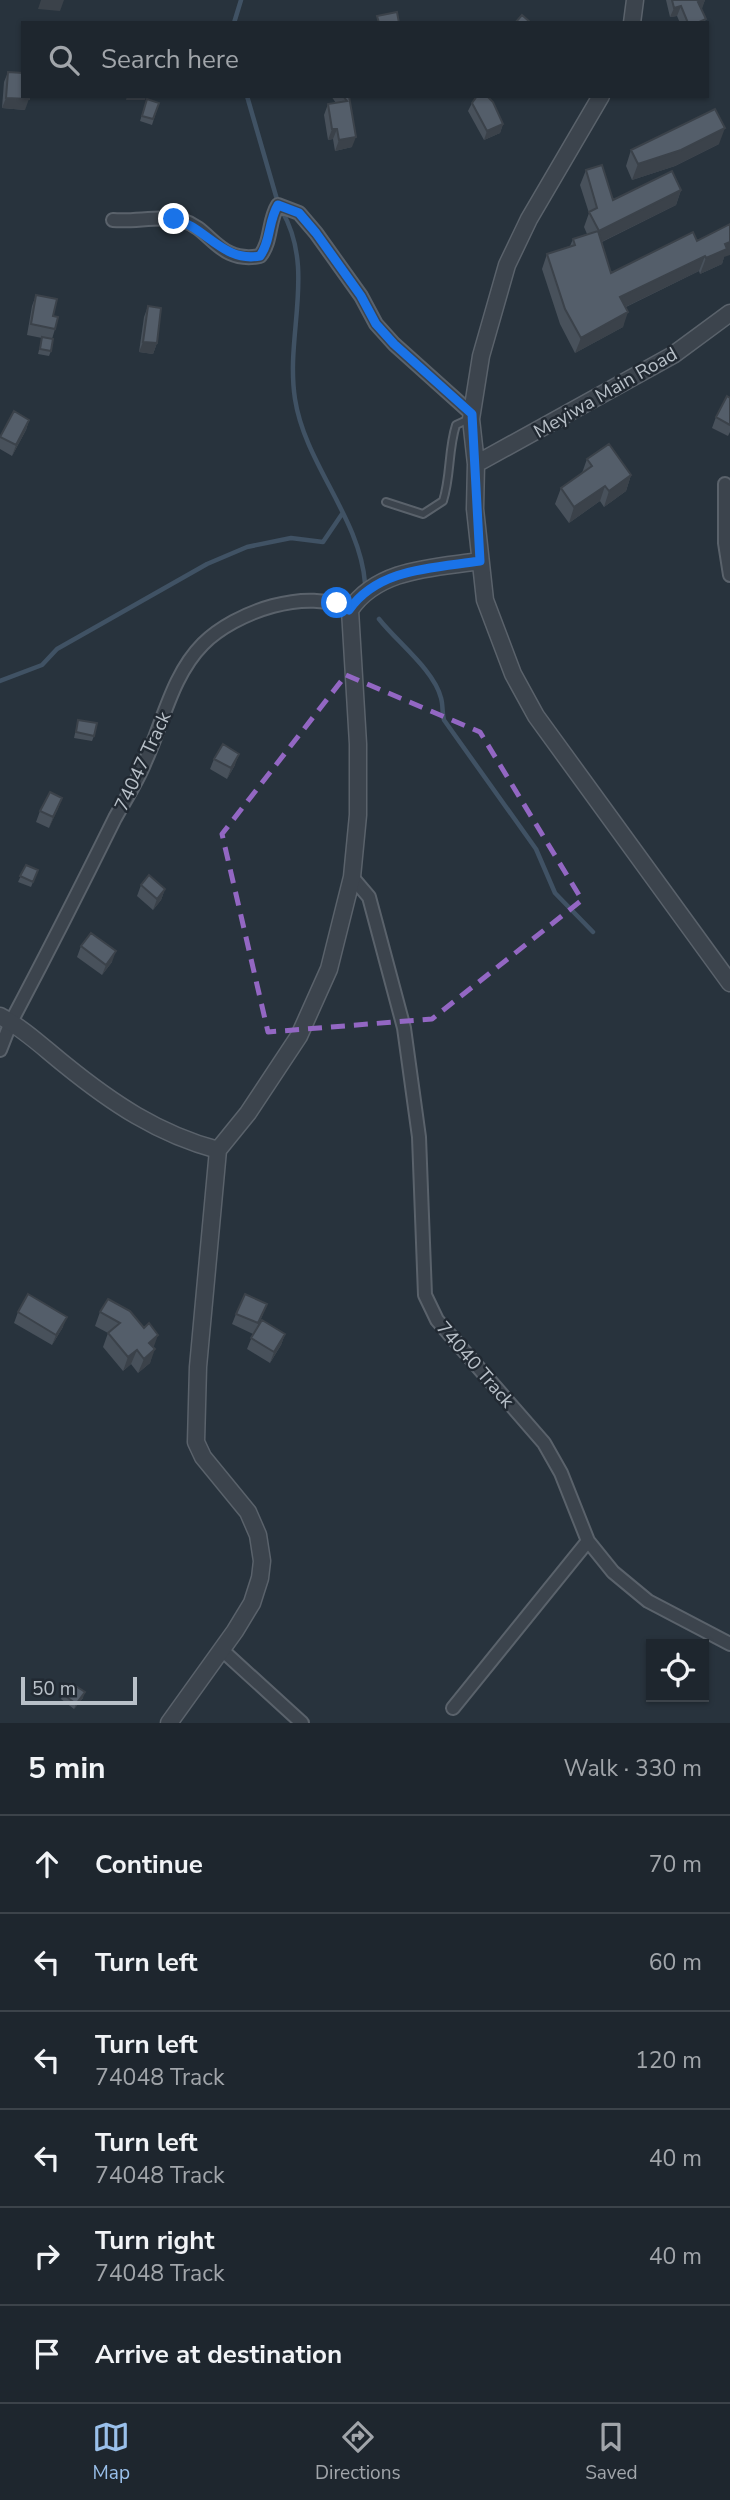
<!DOCTYPE html>
<html lang="en">
<head>
<meta charset="utf-8">
<style>
	body { margin:0; font-family:"Nunito Sans",sans-serif; background:#2b323a; color:#f1f3f6 }
	.controls { position:absolute; right:21px; bottom:21px; display:grid; overflow:hidden; border-radius:0px; box-shadow:0 2px 5px #0004 }
	.controls button { width:63px; height:63px; display:grid; place-items:center; padding:0; border:0; border-bottom:2px solid #3c434a; background:#1e262e; color:#f1f3f6; font:35px sans-serif }
	.scale { position:absolute; left:21px; bottom:18px; width:116px; box-sizing:border-box; padding-left:7px; border:4px solid #b8c0c8; border-top:0; font-size:19px; line-height:24px; white-space:nowrap; color:#b8c0c8; -webkit-text-stroke:5px #212932; paint-order:stroke }
	.stop { position:absolute; width:21px; height:21px; margin:-16px; border:5px solid #1a73e8; border-radius:50%; background:#fff }
	.stop.end { background:#1a73e8; border-color:#fff; box-shadow:0 2px 7px #0008 }
	.list { margin:0; padding:0; list-style:none }
	h2 { display:flex; justify-content:space-between; align-items:center; height:91px; margin:0; padding:0 28px; font-size:30px }
	h2 small { font-size:23px; font-weight:400; color:#a1a5aa }
	.list li { display:grid; grid-template-columns:46px 1fr auto; gap:21px; align-items:center; box-sizing:border-box; height:98px; padding:0 28px; border-top:2px solid #3c434a }
	.list b { display:block; font-size:26px; white-space:nowrap }
	.list p { margin:0; font-size:23px; white-space:nowrap; color:#a1a5aa }
	.list em { font-size:23px; font-style:normal; color:#a1a5aa }
	.icon { flex:none; width:38px; height:38px; fill:none; stroke:currentColor; stroke-width:2; stroke-linecap:round; stroke-linejoin:round }
	.map { position:relative; flex:none; width:730px; height:1723px; overflow:hidden }
	.search { position:absolute; background:#1e262e; box-shadow:0 2px 5px #0004; left:21px; right:21px; top:21px; height:77px; display:flex; align-items:center; gap:18px; box-sizing:border-box; padding:0 24px; border-radius:0px; color:#a1a5aa; font-size:26px }
	.sheet { height:679px; background:#1e262e }
	nav { display:flex; justify-content:space-around; align-items:center; box-sizing:border-box; height:98px; border-top:2px solid #3c434a; background:#1e262e; font-size:19px; color:#a1a5aa }
	nav a { display:grid; justify-items:center; gap:4px }
	nav .on { color:#9ac0eb }
	.map>svg:first-child { display:block }
	.lines { fill:none; stroke-linecap:round; stroke-linejoin:round }
	.stream { stroke:#405264; stroke-width:4.5 }
	.service-casing { stroke:#5a626b; stroke-width:10 }
	.minor-casing { stroke:#5a626b; stroke-width:16 }
	.tertiary-casing { stroke:#5a626b; stroke-width:19 }
	.service { stroke:#3c444d; stroke-width:6 }
	.minor { stroke:#3c444d; stroke-width:12 }
	.tertiary { stroke:#3c444d; stroke-width:16 }
	.wall { fill:#48515b }
	.shaded-wall { fill:#3b424a }
	.building { fill:#545e6a; stroke:#3b424a; stroke-width:2 }
	.route { stroke:#1a73e8; stroke-width:9 }
	.marked { fill:none; stroke:#9367c3; stroke-width:5; stroke-dasharray:14 9; stroke-linejoin:round }
	.labels { text-anchor:middle; stroke-width:5; stroke-linejoin:round; paint-order:stroke }
	.street-label { font-size:19px; fill:#b8c0c8; stroke:#212932 }
</style>
</head>
<body>
<div class="map">
<svg width="730" height="1723" viewBox="0 0 730 1723">
	<rect width="100%" height="100%" fill="#28333d"/>
	<g class="lines">
		<path class="stream" d="M234,23L241,0
			M247,96L278,203
			M282,211C316,270 285,335 295,399C305,464 360,518 365,583
			M379,619C397,642 434,670 441,698C443,704 442,713 444,720L536,849L555,893L593,932
			M0,681L42,665L57,649L207,564L247,547L291,538L323,542L342,514"/>
		<g class="service-casing">
			<path id="service" d="M386,502L423,514L443,501C451,476 448,450 456,425L469,419"/>
		</g>
		<g class="minor-casing">
			<path id="minor" d="M113,220C136,222 161,215 184,221C211,229 219,264 260,256C272,241 268,221 278,205L299,213L316,233L361,296L376,324L394,344L472,414
				M725,484V543L730,575
				M352,877L369,897L404,1028L419,1137L425,1295L437,1320L544,1443L561,1473L588,1541L613,1572L648,1601L730,1644
				M0,1050L11,1022C47,954 81,887 115,818C125,800 137,782 145,762C163,723 172,675 203,644C235,612 308,586 350,610
				M222,1650L302,1723
				M453,1708L588,1541"/>
		</g>
		<g class="tertiary-casing">
			<path id="tertiary" d="M632,23L635,0
				M601,96L529,219L507,265L481,356L471,419L476,464L475,509L485,600L513,674L536,716L730,983
				M476,464L673,355L730,313
				M0,1016C23,1028 44,1048 64,1064C112,1103 158,1134 218,1150
				M169,1723L235,1631L252,1603L260,1578L262,1561L258,1535L248,1512L203,1457L196,1442L198,1367L218,1150L248,1113L299,1036L329,969L352,877L358,815V744L350,610C378,568 435,568 480,561"/>
		</g>
		<use href="#service" class="service"/>
		<use href="#minor" class="minor"/>
		<use href="#tertiary" class="tertiary"/>
	</g>
	<path class="wall" d="M666,0H705L701,9L706,19L704,23H680L677,16L670,17Z
		M8,72L25,110L2,108L4,82Z
		M331,96H349L352,147L335,151L333,139L328,140L324,115L328,104L336,103Z
		M147,99L159,103L152,125L140,121Z
		M472,103L503,124L500,133L484,140L468,111Z
		M719,144L675,166L632,180L626,166L631,150Z
		M586,170L613,200L681,190L676,205L602,242L611,273L697,241L724,257L722,264L700,274L699,271L626,307L623,327L575,353L560,324L542,269L547,254L570,246L573,239L587,234L584,227L589,213L580,185Z
		M36,295L53,316L55,329L52,339L51,351L49,356L38,354L42,338L27,335L32,306Z
		M148,306L157,343L153,354L139,352L144,317Z
		M730,398V432L728,436L712,428L716,417Z
		M14,411L29,420L26,430L12,456L0,449V438Z
		M587,459L631,475L626,491L604,507L600,501L569,523L555,504L561,488L582,473Z
		M78,720L94,736L92,741L74,738Z
		M214,759L235,765L227,779L210,769Z
		M62,798L49,828L36,822L40,811Z
		M26,865L38,870L31,887L18,882Z
		M141,885L165,889L161,900L153,910L137,896Z
		M81,946L112,962L102,975L77,957Z
		M130,1311L154,1348L150,1363L138,1373L131,1364L123,1371L103,1347L108,1333L95,1326L100,1312Z
		M18,1312L63,1327L52,1345L14,1323Z
		M236,1314H263L256,1330L285,1334L281,1345L270,1363L247,1349L253,1334L232,1324Z
		M63,1694L83,1698L74,1709L61,1699Z"/>
	<path class="shaded-wall" d="M41,0H64L60,11L38,9Z
		M705,0L702,9L698,2Z
		M681,6L677,16L670,17L674,8Z
		M127,96H146L145,100H126Z
		M6,98L29,99L25,110L2,108Z
		M503,124L500,133L484,140L487,131Z
		M725,128L719,144L675,166L632,180L638,164Z
		M332,129H337L333,139L328,140Z
		M356,137L352,147L335,151L339,140Z
		M681,190L676,205L593,246L599,231Z
		M730,242V255L724,257L722,264L700,274L706,258L725,244Z
		M705,256L699,271L615,312L620,297Z
		M628,312L623,327L575,353L581,338Z
		M143,342L157,343L153,354L139,352Z
		M29,420L26,430L12,456L16,445Z
		M631,475L626,491L604,507L609,491Z
		M605,486L600,501L569,523L574,507Z
		M239,754L235,765L227,779L231,768Z
		M62,798L58,809L49,828L53,817Z
		M165,889L161,900L153,910L157,899Z
		M116,951L112,962L102,975L106,965Z
		M67,1317L63,1327L52,1345L56,1335Z
		M285,1334L281,1345L270,1363L274,1352Z
		M158,1335L153,1349L149,1343Z
		M155,1349L150,1363L138,1373L144,1359Z
		M137,1350L131,1364L123,1371L128,1357Z
		M85,1692L83,1698L74,1709L76,1704Z"/>
	<path class="building" d="M672,0H704L698,2L706,19L697,23H688L681,6L674,8Z
		M397,12L399,23H379L377,16Z
		M522,15L531,23H515Z
		M8,72L23,73V96H29V99L6,98Z
		M343,96H349L356,137L339,140L337,129H332L328,104L347,101Z
		M477,96H487L493,102L503,124L487,131L472,103Z
		M147,99L159,103L153,119L142,116Z
		M715,109L725,128L681,150L638,164L631,150Z
		M602,165L613,200L672,171L681,190L599,231L589,212L597,208L586,170Z
		M730,224V242L725,244L727,249L706,258L705,256L620,297L628,312L581,338L565,309L547,254L575,245L573,239L598,231L611,273L693,232L697,241Z
		M36,295L57,299L53,316L58,317L55,329L31,324Z
		M148,306L161,308L157,343L143,342Z
		M42,337L53,339L51,351L40,349Z
		M727,396L730,398V425L716,417Z
		M14,411L29,420L16,445L0,437Z
		M609,444L631,475L609,491L605,486L574,507L561,488L592,466L587,459Z
		M78,720L97,723L94,736L76,732Z
		M223,744L239,754L231,768L214,759Z
		M50,792L62,798L53,817L40,811Z
		M26,865L38,870L33,882L20,876Z
		M149,875L165,889L157,899L141,885Z
		M91,933L116,951L106,965L81,946Z
		M28,1294L67,1317L56,1335L18,1312Z
		M245,1294L267,1304L258,1323L236,1314Z
		M108,1299L130,1311L144,1328L149,1323L158,1335L149,1343L155,1349L144,1359L137,1350L128,1357L108,1333L120,1323L100,1312Z
		M262,1320L285,1334L274,1352L251,1338Z
		M71,1683L85,1692L76,1704L63,1694Z"/>
	<g class="lines">
		<path class="route" d="M174,219C206,227 223,263 260,256C271,241 268,221 278,205L299,213L316,233L361,296L376,324L394,344L472,414L480,561C434,568 378,568 349,610L337,603"/>
	</g>
	<path class="marked" d="M346,675L480,732L582,900L432,1019L268,1032L222,834Z"/>
	<g class="labels">
		<g class="street-label">
			<text transform="translate(605 392) rotate(-30)" y="7">Meyiwa Main Road</text>
			<text transform="translate(142 761) rotate(-65)" y="7">74047 Track</text>
			<text transform="translate(476 1364) rotate(49)" y="7">74040 Track</text>
		</g>
	</g>
</svg>
<div class="controls">
<button><svg class="icon" aria-label="locate" viewBox="0 0 24 24"><circle cx="12" cy="12" r="6"/><path d="M12 2v4M12 18v4M2 12h4M18 12h4"/></svg></button>
</div>
<div class="scale">50 m</div>
<div class="stop" style="left:337px;top:603px"></div>
<div class="stop end" style="left:174px;top:219px"></div>
<div class="search"><svg class="icon" aria-label="search" viewBox="0 0 24 24"><circle cx="10" cy="10" r="6"/><path d="M15 15l6 6"/></svg>Search here</div>
</div>
<section class="sheet">
<h2>5 min<small>Walk · 330 m</small></h2>
<ul class="list">
<li><svg class="icon" aria-label="ahead" viewBox="0 0 24 24"><path d="M12 20V5M6 11l6-6 6 6"/></svg><div><b>Continue</b></div><em>70 m</em></li>
<li><svg class="icon" aria-label="left" viewBox="0 0 24 24"><path d="M17 20v-9H6M10 6l-5 5 5 5"/></svg><div><b>Turn left</b></div><em>60 m</em></li>
<li><svg class="icon" aria-label="left" viewBox="0 0 24 24"><path d="M17 20v-9H6M10 6l-5 5 5 5"/></svg><div><b>Turn left</b><p>74048 Track</p></div><em>120 m</em></li>
<li><svg class="icon" aria-label="left" viewBox="0 0 24 24"><path d="M17 20v-9H6M10 6l-5 5 5 5"/></svg><div><b>Turn left</b><p>74048 Track</p></div><em>40 m</em></li>
<li><svg class="icon" aria-label="right" viewBox="0 0 24 24"><path d="M7 20v-9h11M14 6l5 5-5 5"/></svg><div><b>Turn right</b><p>74048 Track</p></div><em>40 m</em></li>
<li><svg class="icon" aria-label="arrive" viewBox="0 0 24 24"><path d="M6 21V4h12l-3 4 3 4H6"/></svg><div><b>Arrive at destination</b></div></li>
</ul>
</section>
<nav>
<a class="on"><svg class="icon" aria-label="map" viewBox="0 0 24 24"><path d="M3 6l6-2 6 2 6-2v14l-6 2-6-2-6 2zM9 4v14M15 6v14"/></svg>Map</a>
<a><svg class="icon" aria-label="directions" viewBox="0 0 24 24"><path d="M12 3l9 9-9 9-9-9zM9 14v-3h6M13 9l2 2-2 2"/></svg>Directions</a>
<a><svg class="icon" aria-label="saved" viewBox="0 0 24 24"><path d="M7 4h10v16l-5-4-5 4z"/></svg>Saved</a>
</nav>
</body>
</html>
